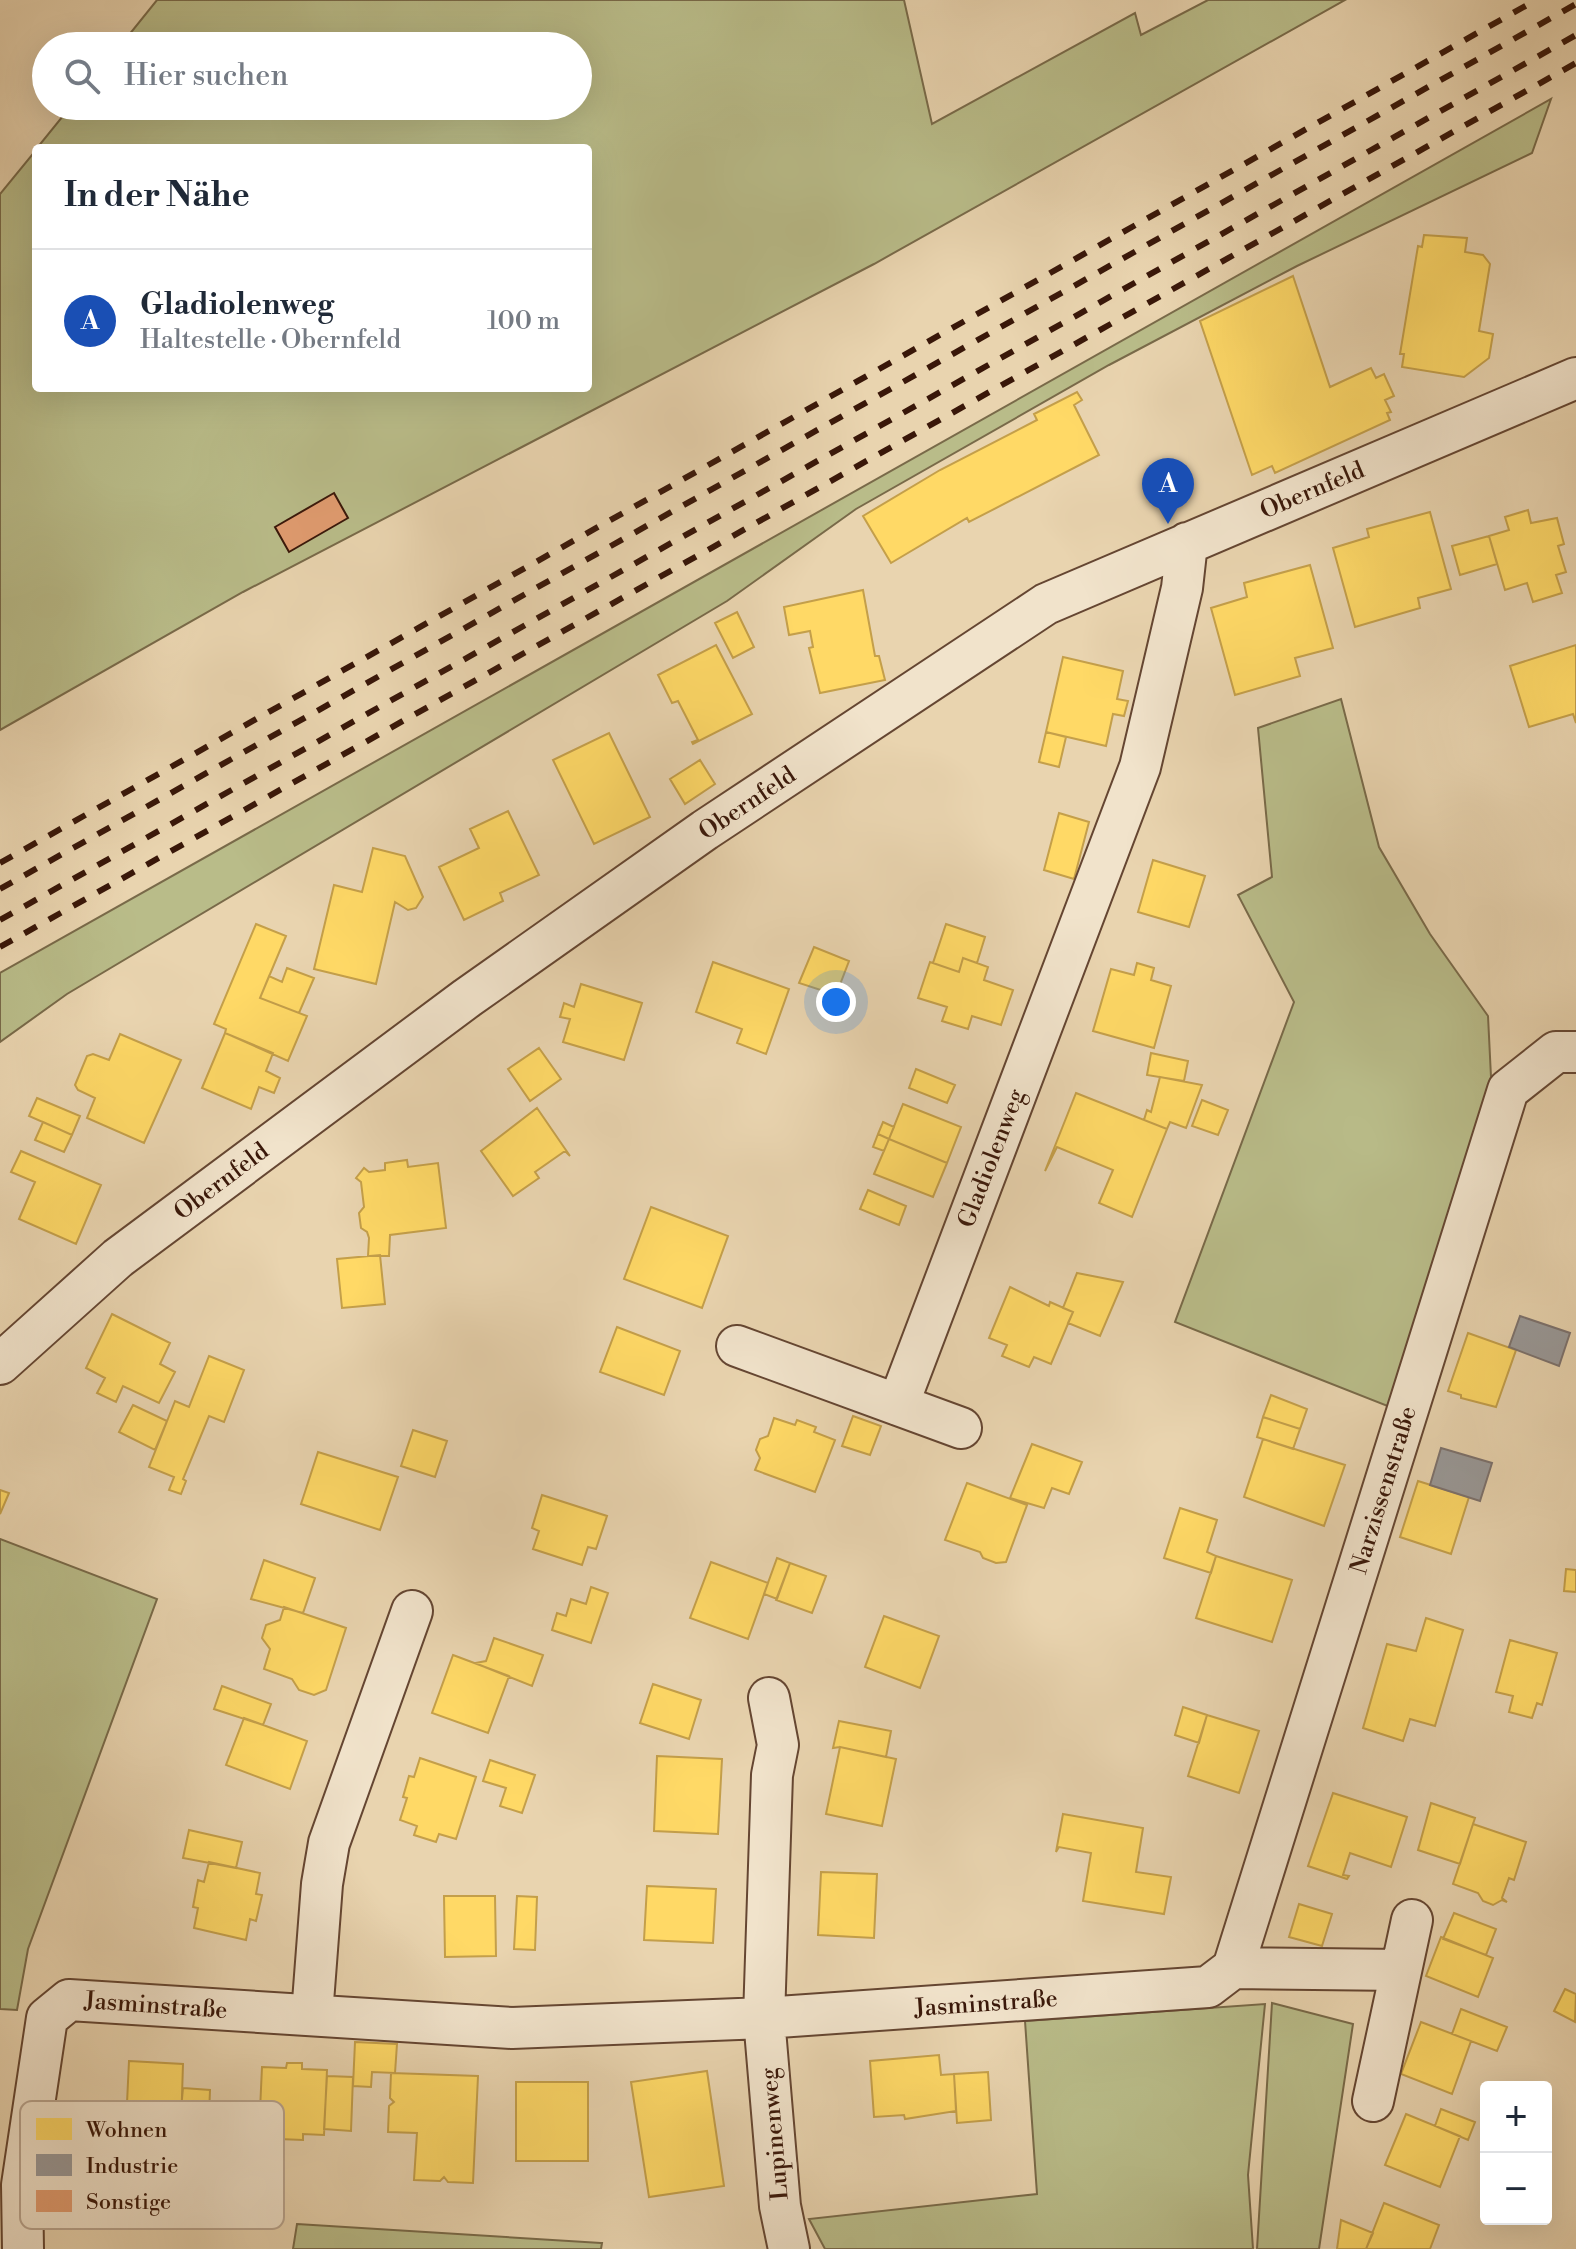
<!DOCTYPE html>
<html lang="de">
<head>
<meta charset="utf-8">
<style>
	body { margin:0; font-family:"Libre Bodoni",serif; background:#f6f6f7; color:#1f2937 }
	.controls { position:absolute; right:24px; bottom:24px; display:grid; overflow:hidden; border-radius:8px; box-shadow:0 8px 32px #0002 }
	.controls button { width:72px; height:72px; display:grid; place-items:center; padding:0; border:0; border-bottom:2px solid #e0e1e3; background:#fff; color:#1f2937; font:40px sans-serif }
	.you { position:absolute; left:836px; top:1002px; width:28px; height:28px; margin:-20px; border:6px solid #fff; border-radius:50%; background:#1a73e8; box-shadow:0 0 0 12px #1a73e833 }
	.badge { display:grid; place-items:center; width:52px; height:52px; border-radius:50%; background:#8f2418; color:#fff; font-size:26px; font-weight:700 }
	.pin { position:absolute; translate:-50% -66px; filter:drop-shadow(0 2px 4px #0008) }
	.pin::after { content:''; position:absolute; top:42px; width:28px; height:24px; background:inherit; clip-path:polygon(0 0,100% 0,50% 100%) }
	.list { margin:0; padding:0; list-style:none }
	h2 { display:flex; justify-content:space-between; align-items:center; height:104px; margin:0; padding:0 32px; font-size:34px }
	h2 small { font-size:26px; font-weight:400; color:#747a83 }
	.list li { display:grid; grid-template-columns:52px 1fr auto; gap:24px; align-items:center; box-sizing:border-box; height:144px; padding:0 32px; border-top:2px solid #e0e1e3 }
	.list b { display:block; font-size:30px; white-space:nowrap }
	.list p { margin:0; font-size:26px; white-space:nowrap; color:#747a83 }
	.list em { font-size:26px; font-style:normal; color:#747a83 }
	.icon { flex:none; width:44px; height:44px; fill:none; stroke:currentColor; stroke-width:2; stroke-linecap:round; stroke-linejoin:round }
	.map { position:relative; flex:none; width:1576px; height:2249px; overflow:hidden }
	.search { position:absolute; background:#fff; box-shadow:0 8px 32px #0002; left:32px; top:32px; width:560px; height:88px; display:flex; align-items:center; gap:20px; box-sizing:border-box; padding:0 28px; border-radius:44px; color:#747a83; font-size:30px }
	.panel { position:absolute; background:#fff; box-shadow:0 8px 32px #0002; left:32px; top:144px; width:560px; height:248px; border-radius:8px }
	.map>svg:first-child { display:block }
	.green { fill:#b9bc89; stroke:#796a49; stroke-width:2 }
	.homes { fill:#ffd966; stroke:#c49f4a; stroke-width:2 }
	.industry { fill:#999; stroke:#7c726e; stroke-width:2 }
	.building { fill:#e19c70; stroke:#391709; stroke-width:2 }
	.lines { fill:none; stroke-linecap:round; stroke-linejoin:round }
	.minor-casing { stroke:#654632; stroke-width:44 }
	.minor { stroke:#f1e3cb; stroke-width:40 }
	.rail { stroke:#391709; stroke-width:6; stroke-dasharray:14 14; stroke-linecap:butt }
	.labels { text-anchor:middle; stroke-width:8; stroke-linejoin:round; paint-order:stroke }
	.street-label { font-size:24px; fill:#391709; stroke:#f1e3cb }
	.key { fill:#f1e3cb; stroke:#baa691; stroke-width:2 }
	.key-label { font-size:22px; fill:#391709 }
</style>
</head>
<body>
<div class="map">
<svg width="1576" height="2249" viewBox="0 0 1576 2249">
	<rect width="100%" height="100%" fill="#e9d4af"/>
	<filter id="stains"><feTurbulence type="fractalNoise" baseFrequency=".0025" numOctaves="4"/><feColorMatrix values="0 0 0 0 .2 0 0 0 0 .09 0 0 0 0 .02 0 0 0 .5 -.17"/></filter>
	<radialGradient id="worn" r=".72"><stop offset=".6" stop-color="#630" stop-opacity="0"/><stop offset="1" stop-color="#630" stop-opacity=".3"/></radialGradient>
	<path class="green" d="M157,0H904L932,124L1135,13L1141,35L1208,0H1345L874,264L243,592L0,730V194L36,150V388H588V148H37L71,106H578V46H120Z
		M1551,99L1532,153L1297,266L1109,365L856,509L727,601L67,994L0,1042V973Z
		M1341,699L1379,847L1430,934L1488,1016L1491,1077L1390,1407L1175,1322L1294,1002L1238,895L1272,877L1258,728Z
		M0,1539L157,1599L28,1949L17,2010L0,2009Z
		M1272,2003L1353,2024L1319,2249H1257Z
		M1265,2004L1248,2175L1253,2249H825L809,2219L1037,2194L1025,2021Z
		M297,2224L601,2243H602L601,2249H293Z"/>
	<path class="homes" d="M1424,235L1467,238L1465,252L1483,255L1490,264L1479,331L1493,334L1489,358L1464,377L1402,367L1404,354H1400L1418,246L1422,247Z
		M1293,276L1330,387L1371,368L1376,378L1384,374L1394,396L1385,400L1391,412L1387,413L1390,420L1275,473L1272,466L1252,475L1200,321Z
		M1077,392L1082,400L1074,405L1099,455L969,522L967,518L891,563L863,516L940,470L1037,420L1034,414Z
		M1528,510L1531,523L1557,518L1564,544L1558,546L1566,572L1556,575L1562,593L1533,602L1527,583L1505,590L1489,536L1509,530L1505,517Z
		M1430,512L1451,589L1418,598L1420,608L1355,627L1333,548L1369,537L1367,529Z
		M1489,536L1497,564L1460,575L1452,546Z
		M1310,565L1333,648L1295,658L1300,676L1235,695L1211,608L1247,597L1244,583Z
		M863,590L875,656H879L885,680L820,693L809,648L813,647L810,631L789,635L784,607Z
		M737,612L754,647L733,658L715,623Z
		M716,645L752,714L693,744L692,742L698,740L678,701L672,703L658,675Z
		M1576,645V723L1573,714L1529,727L1510,666Z
		M1063,657L1123,671L1117,699L1128,701L1124,716L1113,714L1106,746L1046,732Z
		M1046,732L1066,737L1059,767L1039,762Z
		M609,733L650,817L594,844L553,760Z
		M700,760L715,784L685,804L670,779Z
		M508,811L539,875L500,893L503,901L464,920L439,867L479,848L470,829Z
		M1059,813L1089,822L1074,879L1044,870Z
		M373,848L405,856L423,897L416,908L408,910L395,902L376,984L314,969L334,885L362,892Z
		M1153,860L1205,876L1189,927L1138,912Z
		M256,924L286,936L260,998L307,1016L288,1061L225,1033L226,1029L214,1024Z
		M946,924L985,937L977,963L963,958L959,972L933,963Z
		M814,947L849,961L836,995L799,983Z
		M963,958L988,967L984,980L1013,990L1001,1025L972,1016L968,1029L942,1021L947,1007L918,998L930,962L959,972Z
		M713,962L789,989L766,1054L737,1043L742,1029L696,1012Z
		M1137,963L1154,968L1151,980L1171,986L1154,1048L1093,1031L1111,969L1134,975Z
		M287,968L314,978L299,1013L260,998L269,976L282,982Z
		M581,984L642,1003L624,1060L563,1042L570,1019L560,1017L564,1003L574,1007Z
		M225,1033L273,1053L266,1071L280,1078L274,1093L259,1087L251,1109L202,1088Z
		M120,1034L181,1060L144,1143L87,1118L95,1098L78,1090L75,1085L87,1056L93,1054L109,1060Z
		M539,1048L561,1079L530,1101L508,1069Z
		M1151,1053L1188,1061L1184,1081L1147,1075Z
		M916,1069L955,1085L947,1103L909,1088Z
		M1160,1077L1202,1085L1186,1128L1170,1122L1167,1129L1144,1120L1147,1110L1151,1112Z
		M1076,1093L1167,1129L1132,1217L1099,1203L1113,1170L1057,1147L1045,1171Z
		M37,1098L80,1116L72,1135L29,1116Z
		M1202,1100L1228,1110L1218,1135L1192,1126Z
		M903,1104L961,1127L947,1163L889,1139Z
		M537,1108L570,1156L565,1151L535,1172L539,1178L513,1196L481,1151Z
		M43,1122L72,1135L64,1152L35,1140Z
		M883,1122L894,1127L889,1139L878,1134Z
		M878,1134L889,1139L884,1151L873,1147Z
		M889,1139L947,1163L933,1197L874,1174Z
		M21,1151L101,1185L76,1244L19,1219L35,1182L11,1172Z
		M407,1160L408,1167L438,1163L446,1228L390,1235L389,1256H368L369,1238L367,1232L361,1228L359,1213L364,1207L361,1182L356,1178L364,1168L369,1172L385,1170V1163Z
		M868,1190L906,1206L899,1225L860,1209Z
		M651,1207L728,1236L702,1308L624,1279Z
		M380,1255L385,1304L342,1308L337,1259Z
		M1077,1273L1123,1282L1100,1336L1068,1323L1073,1312L1063,1308Z
		M1010,1287L1049,1306L1050,1302L1073,1312L1051,1364L1034,1357L1029,1367L1002,1356L1007,1345L989,1338Z
		M112,1314L170,1343L160,1364L175,1372L159,1403L123,1386L116,1402L97,1393L105,1378L86,1368Z
		M617,1327L680,1351L664,1395L600,1372Z
		M1468,1333L1516,1350L1496,1407L1461,1398V1395L1448,1391Z
		M209,1356L244,1370L224,1422L209,1416L183,1479L186,1481L181,1494L169,1490L174,1477L149,1467L175,1401L189,1407Z
		M1271,1395L1307,1409L1300,1429L1263,1417Z
		M133,1405L167,1421L155,1450L119,1432Z
		M853,1416L881,1426L870,1455L842,1446Z
		M1263,1417L1300,1429L1293,1449L1257,1437Z
		M774,1418L795,1425L797,1420L816,1427L814,1432L835,1440L815,1492L755,1470L760,1458L756,1450L760,1439L768,1436Z
		M413,1430L447,1441L435,1477L401,1466Z
		M1263,1439L1345,1465L1324,1526L1244,1497Z
		M1032,1444L1082,1462L1069,1494L1052,1488L1044,1508L1010,1498Z
		M318,1452L398,1477L380,1530L301,1504Z
		M1418,1481L1469,1497L1451,1554L1400,1537Z
		M967,1483L1027,1505L1006,1562L996,1563L983,1558L980,1552L945,1540Z
		M0,1490L9,1493L0,1514Z
		M542,1495L607,1516L596,1549L588,1547L582,1565L533,1549L539,1531L532,1528Z
		M1180,1508L1217,1520L1207,1552L1216,1556L1211,1573L1164,1558Z
		M1216,1556L1292,1580L1272,1642L1196,1618Z
		M777,1558L790,1563L777,1599L764,1594Z
		M264,1560L315,1578L303,1613L251,1599Z
		M711,1562L768,1583L748,1639L690,1618Z
		M790,1563L826,1576L812,1613L776,1600Z
		M1566,1569L1576,1570V1592L1564,1591Z
		M591,1587L608,1593L591,1643L552,1630L557,1613L566,1616L571,1599L586,1604Z
		M284,1607L346,1628L326,1690L314,1695L299,1690L292,1679L264,1669L270,1649L262,1638L266,1625L280,1620Z
		M884,1616L939,1636L920,1688L865,1667Z
		M1426,1618L1463,1630L1435,1726L1410,1719L1403,1741L1363,1728L1387,1644L1416,1651Z
		M494,1638L543,1655L532,1686L475,1663L486,1661Z
		M1510,1640L1557,1653L1542,1705L1537,1703L1532,1718L1509,1712L1513,1696L1496,1692Z
		M453,1655L509,1676L488,1733L432,1713Z
		M653,1684L701,1700L689,1739L640,1723Z
		M222,1686L271,1704L263,1725L214,1709Z
		M1183,1707L1207,1715L1199,1743L1175,1735Z
		M1207,1715L1259,1731L1239,1793L1188,1776Z
		M244,1718L307,1741L290,1789L226,1765Z
		M839,1721L891,1731L886,1757L840,1747L833,1748Z
		M840,1747L896,1759L882,1826L826,1814Z
		M657,1756L722,1759L718,1834L654,1831Z
		M420,1758L476,1777L456,1839L439,1834L436,1842L414,1835L417,1826L400,1820L407,1798L403,1797L409,1776L414,1777Z
		M490,1760L535,1775L522,1813L500,1806L506,1788L483,1781Z
		M1333,1793L1407,1817L1391,1867L1350,1853L1343,1875L1349,1876L1347,1879L1308,1866Z
		M1431,1803L1475,1818L1460,1864L1418,1850Z
		M1063,1814L1143,1828L1136,1872L1171,1877L1164,1914L1083,1901L1091,1853L1059,1847L1056,1852Z
		M1473,1824L1526,1842L1514,1880L1509,1878L1502,1898L1507,1902L1502,1900L1493,1905L1483,1901L1478,1893L1453,1884Z
		M189,1830L242,1842L236,1868L183,1858Z
		M209,1862L260,1873L256,1894L262,1895L256,1921L250,1919L246,1940L194,1928L198,1908L193,1907L198,1880L204,1882Z
		M821,1872L877,1874L874,1938L818,1935Z
		M647,1886L716,1889L713,1943L644,1940Z
		M444,1896H495L496,1956L445,1957Z
		M517,1896L537,1897L535,1950L514,1949Z
		M1299,1904L1332,1914L1322,1946L1289,1937Z
		M1454,1913L1496,1929L1486,1955L1443,1939Z
		M1441,1937L1493,1958L1478,1997L1426,1976Z
		M1565,1989L1576,1994L1575,2022L1554,2011Z
		M1461,2009L1507,2027L1497,2051L1452,2034Z
		M1421,2022L1471,2041L1452,2094L1401,2074Z
		M355,2042L397,2044L395,2073L372,2072L371,2087L353,2086Z
		M939,2055L941,2075L954,2074L956,2111L905,2119L904,2115L874,2117L870,2061Z
		M129,2061L183,2064L181,2127L126,2124Z
		M287,2063H302V2069L327,2070L324,2135L303,2134V2140L279,2139V2133L259,2132L262,2067L286,2068Z
		M707,2071L724,2186L649,2197L631,2082Z
		M988,2072L991,2120L957,2123L954,2074Z
		M391,2073L478,2076L473,2183L448,2182L444,2177L440,2181L414,2180L417,2133L388,2132L389,2106L394,2102L390,2098Z
		M327,2076L353,2077L351,2131L324,2129Z
		M516,2082H588V2161H516Z
		M183,2088L210,2090L208,2143L178,2142Z
		M1441,2109L1475,2122L1468,2140L1435,2126Z
		M1406,2114L1460,2136L1440,2187L1385,2165Z
		M1384,2203L1439,2225L1430,2249H1366Z
		M1341,2220L1373,2233L1366,2249H1337Z"/>
	<path class="industry" d="M1520,1316L1570,1333L1559,1366L1509,1347Z
		M1441,1448L1492,1463L1480,1501L1430,1485Z"/>
	<path class="building" d="M334,493L348,518L289,552L275,527Z"/>
	<g class="lines">
		<g class="minor-casing">
			<path id="minor" d="M737,1346L961,1428
				M0,1364L118,1258L467,998L705,830L1046,604L1576,378
				M898,1405L1140,767L1182,588L1187,543
				M769,1698L778,1745L772,1775L764,2018L780,2206L789,2249
				M1233,1968L1401,1970
				M312,2015L322,1884L329,1843L412,1611
				M1373,2101L1412,1920
				M23,2249L22,2185L47,2018L69,2000L512,2028L764,2018L1208,1987L1233,1968L1508,1090L1556,1052H1576"/>
		</g>
		<use href="#minor" class="minor"/>
		<path class="rail" d="M0,863L1536,0
			M0,889L1576,4
			M0,920L1576,35
			M0,947L1576,63"/>
	</g>
	<g class="labels">
		<g class="street-label">
			<text transform="translate(1312 490) rotate(-23)" y="8">Obernfeld</text>
			<text transform="translate(747 803) rotate(-34)" y="8">Obernfeld</text>
			<text transform="translate(991 1158) rotate(-69)" y="8">Gladiolenweg</text>
			<text transform="translate(221 1181) rotate(-37)" y="8">Obernfeld</text>
			<text transform="translate(1383 1490) rotate(-73)" y="8">Narzissenstraße</text>
			<text transform="translate(986 2003) rotate(-4)" y="8">Jasminstraße</text>
			<text transform="translate(156 2005) rotate(4)" y="8">Jasminstraße</text>
			<text transform="translate(774 2134) rotate(-95)" y="8">Lupinenweg</text>
		</g>
	</g>
	<rect x="20" y="2101" width="264" height="128" rx="12" class="key"/>
	<rect x="36" y="2118" width="36" height="22" fill="#ffd966"/>
	<rect x="36" y="2154" width="36" height="22" fill="#999"/>
	<rect x="36" y="2190" width="36" height="22" fill="#e19c70"/>
	<g class="key-label">
		<text x="86" y="2137">Wohnen</text>
		<text x="86" y="2173">Industrie</text>
		<text x="86" y="2209">Sonstige</text>
	</g>
	<rect width="100%" height="100%" filter="url(#stains)"/>
	<rect width="100%" height="100%" fill="url(#worn)"/>
</svg>
<div class="controls">
<button>+</button>
<button>−</button>
</div>
<div class="you"></div>
<div class="pin badge" style="left:1168px;top:524px;background:#1a4fb4">A</div>
<div class="search"><svg class="icon" aria-label="search" viewBox="0 0 24 24"><circle cx="10" cy="10" r="6"/><path d="M15 15l6 6"/></svg>Hier suchen</div>
<section class="panel">
<h2>In der Nähe<small></small></h2>
<ul class="list">
<li><span class="badge" style="background:#1a4fb4">A</span><div><b>Gladiolenweg</b><p>Haltestelle · Obernfeld</p></div><em>100 m</em></li>
</ul>
</section>
</div>
</body>
</html>
